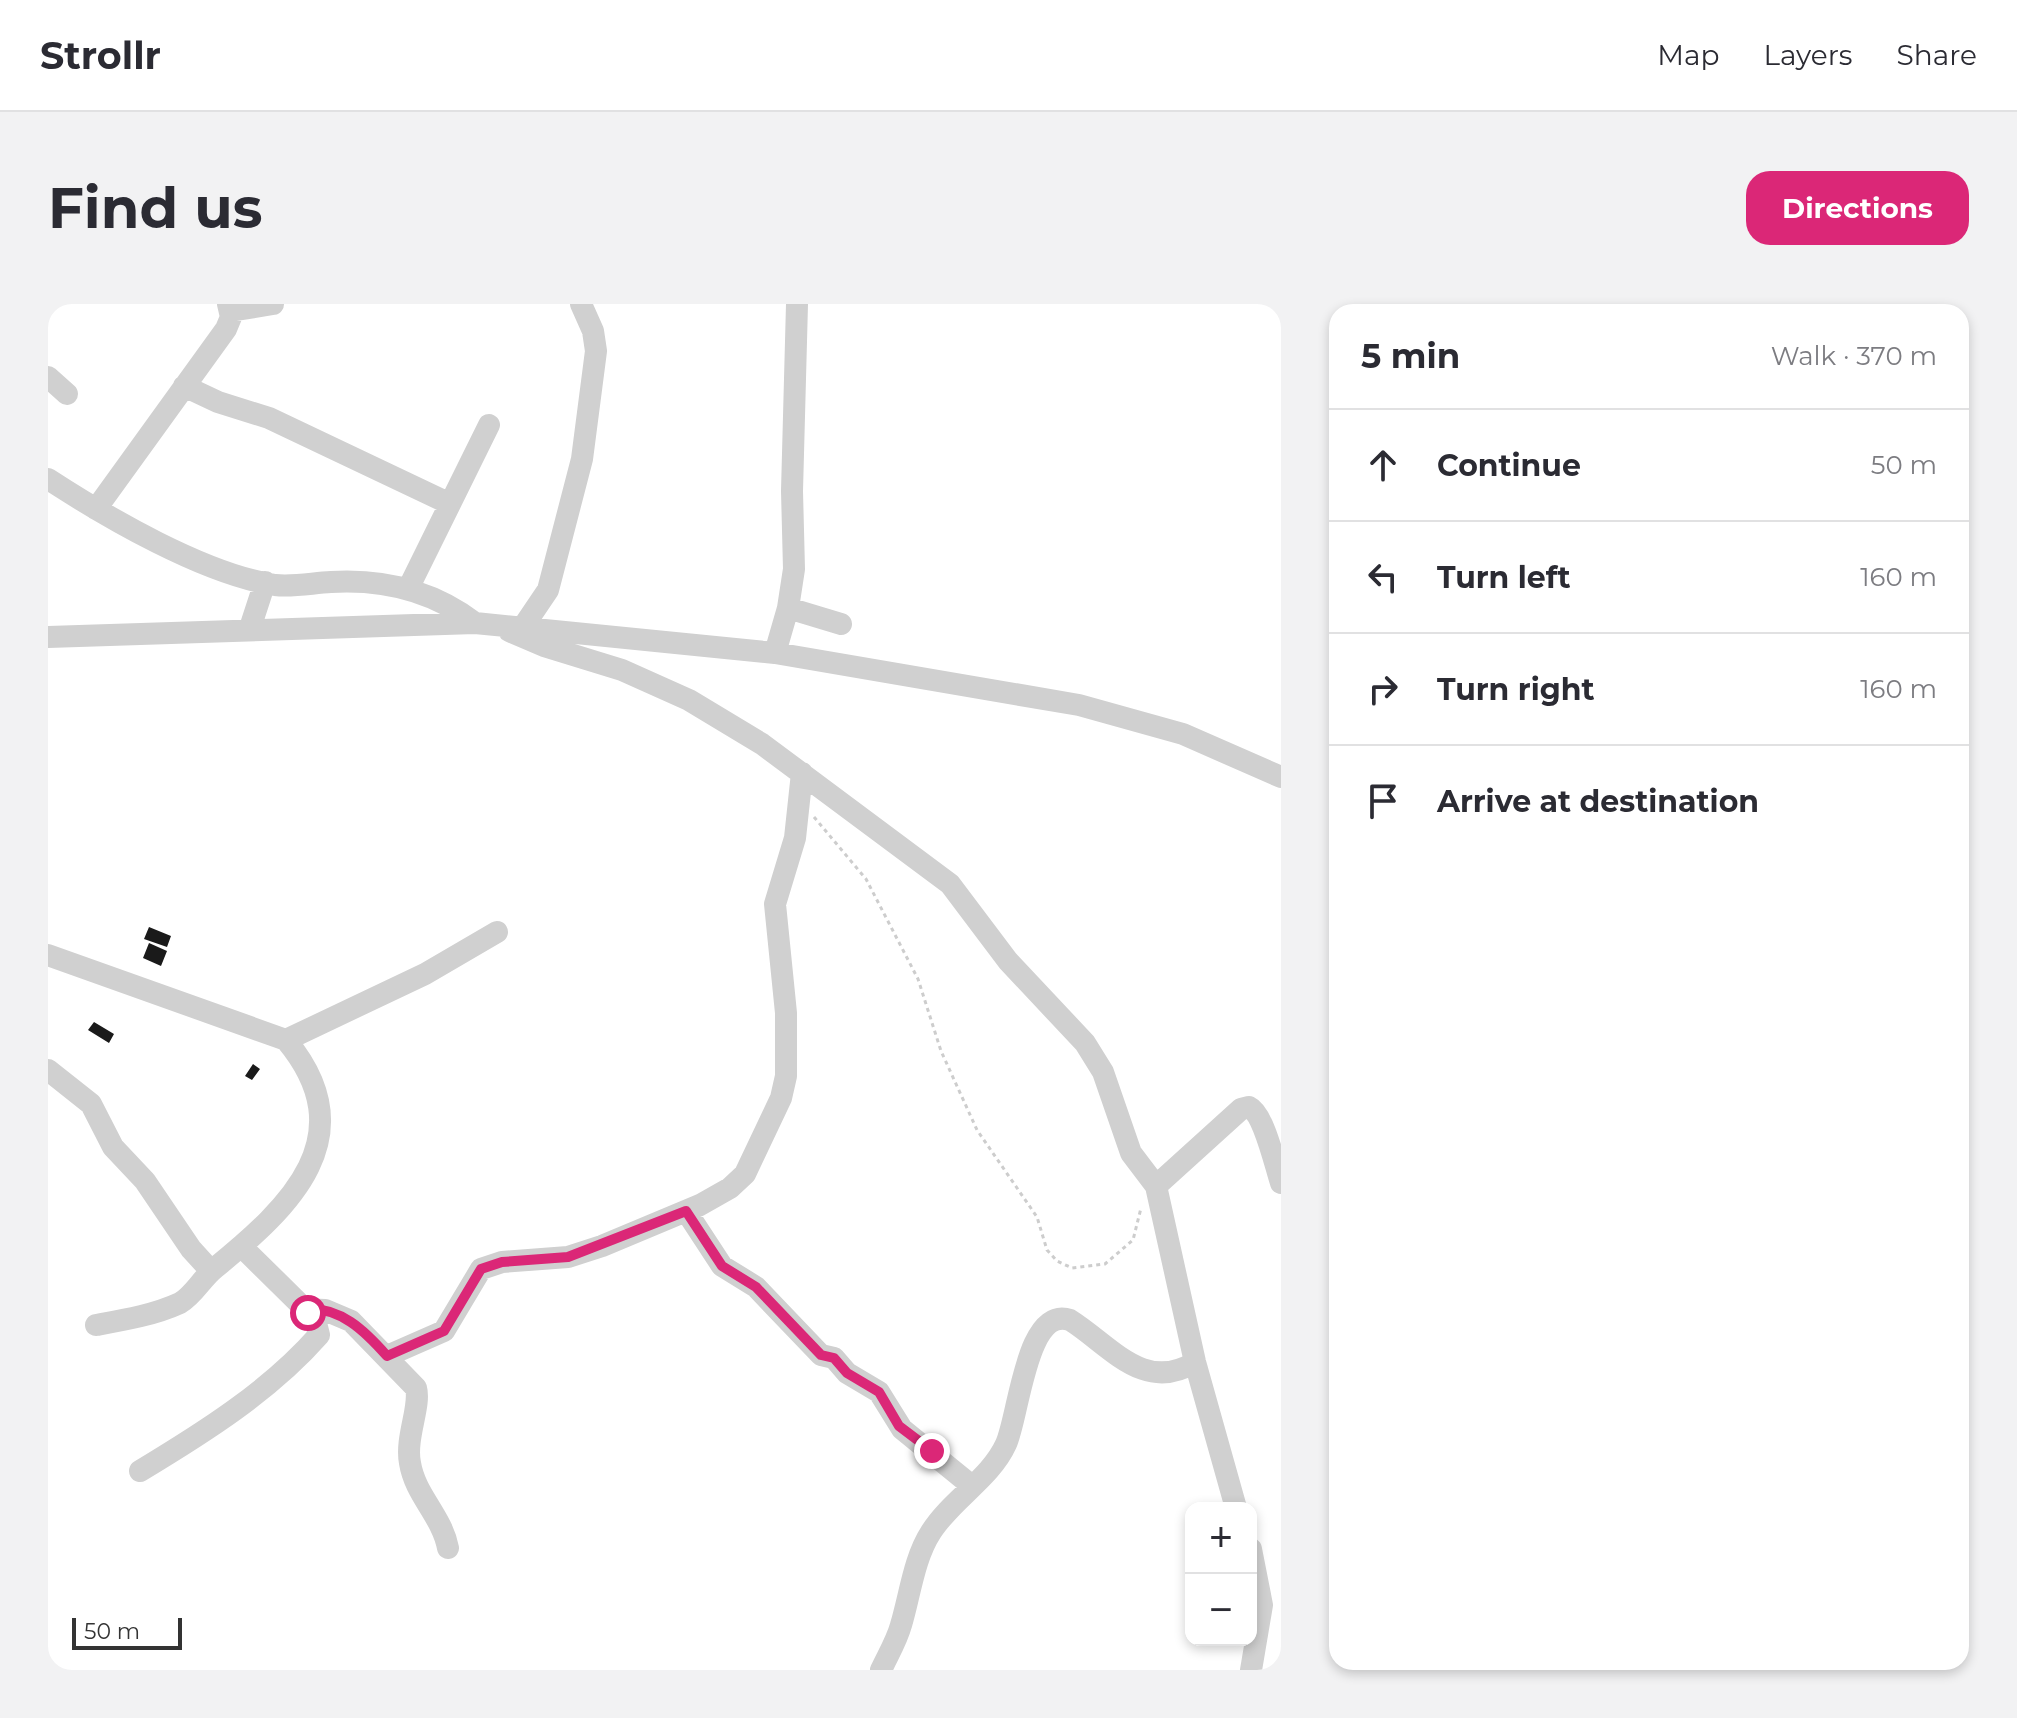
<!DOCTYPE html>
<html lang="en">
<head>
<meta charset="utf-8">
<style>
	body { margin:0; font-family:Montserrat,sans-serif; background:#f2f2f3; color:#2b2b33 }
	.controls { position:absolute; right:24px; bottom:24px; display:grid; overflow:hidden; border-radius:16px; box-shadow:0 4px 12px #0003 }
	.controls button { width:72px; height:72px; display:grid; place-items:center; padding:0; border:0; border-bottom:2px solid #e1e1e2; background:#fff; color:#2b2b33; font:40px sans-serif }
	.scale { position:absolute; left:24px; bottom:20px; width:110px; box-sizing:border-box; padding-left:8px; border:4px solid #333; border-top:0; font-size:22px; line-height:28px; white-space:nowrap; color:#333; -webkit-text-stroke:6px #fff; paint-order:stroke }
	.stop { position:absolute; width:24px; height:24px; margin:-18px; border:6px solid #db2777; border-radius:50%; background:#fff }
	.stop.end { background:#db2777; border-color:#fff; box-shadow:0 2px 8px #0008 }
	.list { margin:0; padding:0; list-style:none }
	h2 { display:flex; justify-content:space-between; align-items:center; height:104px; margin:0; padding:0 32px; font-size:34px }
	h2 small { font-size:26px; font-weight:400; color:#7c7c81 }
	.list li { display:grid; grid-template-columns:52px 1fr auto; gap:24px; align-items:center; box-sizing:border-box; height:112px; padding:0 32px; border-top:2px solid #e1e1e2 }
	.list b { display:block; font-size:30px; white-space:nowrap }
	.list em { font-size:26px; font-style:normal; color:#7c7c81 }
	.icon { flex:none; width:44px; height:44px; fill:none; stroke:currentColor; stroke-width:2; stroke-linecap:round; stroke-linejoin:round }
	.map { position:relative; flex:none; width:1233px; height:1366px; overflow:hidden; border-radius:24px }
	header { display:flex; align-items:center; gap:48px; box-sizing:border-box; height:112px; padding:0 40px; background:#fff; border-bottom:2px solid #e1e1e2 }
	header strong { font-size:38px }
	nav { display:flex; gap:44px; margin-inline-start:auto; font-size:28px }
	.intro { display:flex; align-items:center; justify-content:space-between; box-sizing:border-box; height:192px; padding:0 48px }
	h1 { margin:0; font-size:56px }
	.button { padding:20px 36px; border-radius:24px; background:#db2777; color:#fff; font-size:28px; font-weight:700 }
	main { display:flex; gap:48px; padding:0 48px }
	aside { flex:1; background:#fff; border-radius:24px; box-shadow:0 4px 12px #0003 }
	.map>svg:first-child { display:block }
	.building { fill:#1a1a1a }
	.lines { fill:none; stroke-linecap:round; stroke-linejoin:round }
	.path { stroke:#cdcdcd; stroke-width:3; stroke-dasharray:4 4; stroke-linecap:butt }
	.minor { stroke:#d0d0d0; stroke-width:22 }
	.route { stroke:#db2777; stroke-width:10 }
</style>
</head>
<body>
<header>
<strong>Strollr</strong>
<nav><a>Map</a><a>Layers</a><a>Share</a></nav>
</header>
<div class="intro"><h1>Find us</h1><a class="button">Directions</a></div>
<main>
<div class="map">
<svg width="1233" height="1366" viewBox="0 0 1233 1366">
	<rect width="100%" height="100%" fill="#fff"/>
	<path class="building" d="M101,623L123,632L119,643L96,635Z
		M101,639L119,647L113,662L95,654Z
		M46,718L66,730L61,739L40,726Z
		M205,760L212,765L204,776L197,772Z"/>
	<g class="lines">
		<path class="path" d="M766,513L818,575L870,675L893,747L929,826L989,913L999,946L1009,957L1024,964L1057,960L1085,936L1093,904"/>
		<path class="minor" d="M182,7L225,0
			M0,73L19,90
			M136,82L170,98L221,114L400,199
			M0,175C60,214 156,270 227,281C246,283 264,279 283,278C335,275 385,287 427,319
			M48,205L178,25L183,13L180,0
			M360,285L441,121
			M740,304L793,320
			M475,323L500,286L534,155L548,47L545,27L533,0
			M202,324L217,278
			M461,327L496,342L574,366L641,396L714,440L902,580L960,657L1037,739L1055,768L1083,849L1108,882L1147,1058L1188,1204
			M0,333L427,319L727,349L1031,401L1135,430L1233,473
			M727,349L740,304L746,265L744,187L749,0
			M0,651L238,736C318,832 242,903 167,964C154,974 146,991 132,999C106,1011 76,1016 48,1021
			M238,736L377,670L449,628
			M0,766L43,800L65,843L97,877L143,945L163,967
			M1108,882L1193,805L1201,803C1216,810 1227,861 1233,879
			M638,907L674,962L708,983L773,1051L786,1054L799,1069L831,1088L854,1125L924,1182
			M256,1005L277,1006L303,1017L368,1084C373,1102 357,1134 362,1159C367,1191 394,1212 400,1244
			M339,1052L396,1027L433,965L454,958L520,953L554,942L652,901L682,884L697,870L733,794L738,772V709L727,600L747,534L754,469
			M92,1167C155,1129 222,1087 271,1031L267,1015L194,943
			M833,1366C840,1351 849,1336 853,1321C862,1291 866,1254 883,1228C904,1195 942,1175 958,1140C971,1112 978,1001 1022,1016C1062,1041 1096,1090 1147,1058
			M1203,1366L1214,1301L1203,1245"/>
	</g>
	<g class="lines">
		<path class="route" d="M260,1009L256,1005C292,1002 317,1027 339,1052L396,1027L433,965L454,958L520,953L638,907L674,962L708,983L773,1051L786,1054L799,1069L831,1088L851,1122L884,1147"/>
	</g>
</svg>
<div class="controls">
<button>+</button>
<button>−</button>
</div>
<div class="scale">50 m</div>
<div class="stop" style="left:260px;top:1009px"></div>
<div class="stop end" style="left:884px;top:1147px"></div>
</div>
<aside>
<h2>5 min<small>Walk · 370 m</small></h2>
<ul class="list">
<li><svg class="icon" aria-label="ahead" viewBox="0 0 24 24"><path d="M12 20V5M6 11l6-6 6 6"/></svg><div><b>Continue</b></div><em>50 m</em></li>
<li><svg class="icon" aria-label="left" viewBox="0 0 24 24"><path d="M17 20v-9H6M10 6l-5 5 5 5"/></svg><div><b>Turn left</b></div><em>160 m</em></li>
<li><svg class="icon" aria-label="right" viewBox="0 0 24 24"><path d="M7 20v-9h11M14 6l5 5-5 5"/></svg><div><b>Turn right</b></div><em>160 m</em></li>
<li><svg class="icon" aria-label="arrive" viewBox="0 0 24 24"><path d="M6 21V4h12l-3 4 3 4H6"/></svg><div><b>Arrive at destination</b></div></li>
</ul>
</aside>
</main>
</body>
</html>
